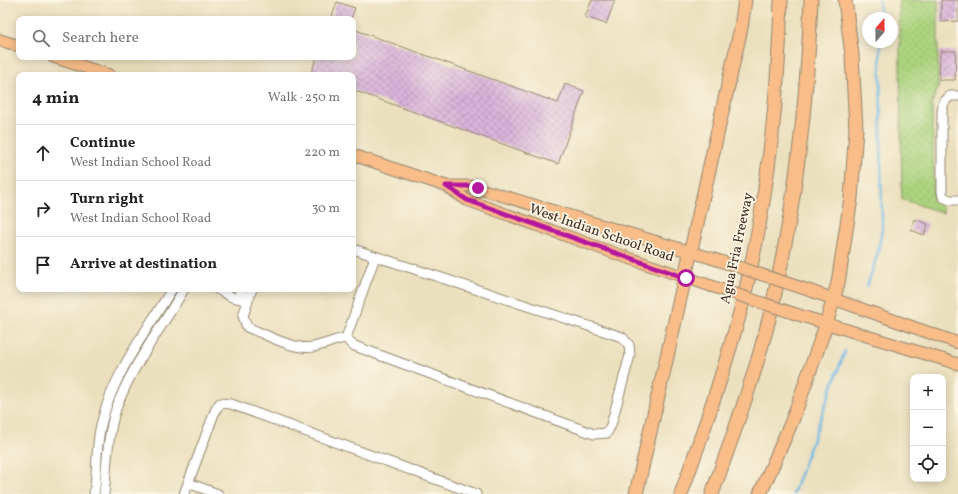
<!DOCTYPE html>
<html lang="en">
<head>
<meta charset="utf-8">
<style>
	body { margin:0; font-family:Vollkorn,serif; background:#f2f2f2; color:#222 }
	.controls { position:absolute; right:12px; bottom:12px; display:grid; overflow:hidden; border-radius:8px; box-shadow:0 2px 10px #0003 }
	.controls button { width:36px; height:36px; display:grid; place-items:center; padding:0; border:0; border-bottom:1px solid #e0e0e0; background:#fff; color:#222; font:20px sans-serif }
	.compass { position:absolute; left:862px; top:12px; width:36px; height:36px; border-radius:50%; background:#fff; box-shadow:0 2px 10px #0003; rotate:20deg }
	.stop { position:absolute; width:12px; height:12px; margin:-9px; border:3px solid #b5179e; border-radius:50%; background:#fff }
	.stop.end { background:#b5179e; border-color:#fff; box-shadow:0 1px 4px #0008 }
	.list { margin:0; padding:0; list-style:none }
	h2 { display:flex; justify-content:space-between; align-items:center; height:52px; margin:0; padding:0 16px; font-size:17px }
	h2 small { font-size:13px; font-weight:400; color:#767676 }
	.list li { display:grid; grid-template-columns:26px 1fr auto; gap:12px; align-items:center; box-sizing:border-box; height:56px; padding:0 16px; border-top:1px solid #e0e0e0 }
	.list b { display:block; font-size:15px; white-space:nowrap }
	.list p { margin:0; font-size:13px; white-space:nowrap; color:#767676 }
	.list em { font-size:13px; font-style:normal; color:#767676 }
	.icon { flex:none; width:22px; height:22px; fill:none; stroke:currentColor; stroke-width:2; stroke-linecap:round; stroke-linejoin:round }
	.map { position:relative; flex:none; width:958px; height:494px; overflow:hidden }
	.search { position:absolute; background:#fff; box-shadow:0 2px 10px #0003; left:16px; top:16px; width:340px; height:44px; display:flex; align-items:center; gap:10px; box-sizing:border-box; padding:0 14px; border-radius:8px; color:#767676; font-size:15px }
	.panel { position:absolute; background:#fff; box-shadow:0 2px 10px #0003; left:16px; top:72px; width:340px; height:220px; border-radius:8px }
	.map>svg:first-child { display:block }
	.park { fill:url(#park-dots); stroke:#737e4e }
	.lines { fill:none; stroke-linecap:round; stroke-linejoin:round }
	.stream { stroke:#6ab7e4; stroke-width:2.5 }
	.building { fill:url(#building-cross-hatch) }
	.minor-casing { stroke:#93856e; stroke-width:11 }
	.major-casing { stroke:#93856e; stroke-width:13 }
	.highway-casing { stroke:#93856e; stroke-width:15 }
	.minor { stroke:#fff; stroke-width:9 }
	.major { stroke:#f8bd89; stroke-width:11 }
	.highway { stroke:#f8bd89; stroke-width:13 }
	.major-bridge-casing { stroke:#93856e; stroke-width:13; stroke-linecap:butt }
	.major-bridge { stroke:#f8bd89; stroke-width:11 }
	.route { stroke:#b5179e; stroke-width:5 }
	.labels { text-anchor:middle; stroke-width:3.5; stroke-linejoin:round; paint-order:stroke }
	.street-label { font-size:14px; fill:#3b2a1e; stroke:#fcf5e5 }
</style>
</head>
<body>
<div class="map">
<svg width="958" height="494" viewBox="0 0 958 494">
	<defs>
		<pattern id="park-dots" width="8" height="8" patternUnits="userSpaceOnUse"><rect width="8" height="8" fill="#abd37e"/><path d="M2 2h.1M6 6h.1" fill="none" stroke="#94b56c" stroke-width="1.8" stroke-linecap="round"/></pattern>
		<pattern id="building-cross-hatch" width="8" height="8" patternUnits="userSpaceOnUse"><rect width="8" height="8" fill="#dab5dc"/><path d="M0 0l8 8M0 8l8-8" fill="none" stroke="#b293b2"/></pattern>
	</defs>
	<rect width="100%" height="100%" fill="#fcf5e5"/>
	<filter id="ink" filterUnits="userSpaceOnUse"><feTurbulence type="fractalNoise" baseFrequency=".025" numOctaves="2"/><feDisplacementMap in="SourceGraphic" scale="8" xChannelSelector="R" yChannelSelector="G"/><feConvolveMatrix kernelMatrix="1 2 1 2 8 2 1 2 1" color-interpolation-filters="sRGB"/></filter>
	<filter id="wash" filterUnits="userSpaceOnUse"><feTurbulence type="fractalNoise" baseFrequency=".012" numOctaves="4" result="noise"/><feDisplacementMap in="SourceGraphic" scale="16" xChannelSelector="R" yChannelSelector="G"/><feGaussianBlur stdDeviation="0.9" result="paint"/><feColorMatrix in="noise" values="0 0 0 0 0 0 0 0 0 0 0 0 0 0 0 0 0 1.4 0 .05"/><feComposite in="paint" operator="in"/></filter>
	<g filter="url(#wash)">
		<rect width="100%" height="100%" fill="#ebe0bd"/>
		<path class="park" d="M899,0H938V89L933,99L932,107L934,183L933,199L943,209V213L902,199Z"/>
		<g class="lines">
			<path class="stream" d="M879,0L880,18
				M867,287L878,252L882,229L880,42
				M793,494L845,351"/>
		</g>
		<g id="blocks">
			<path class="building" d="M592,0H615L606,24L585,17Z
				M941,0H958V21L941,22Z
				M337,2L355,8L351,19H331Z
				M353,29L558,103L565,84L584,91L558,164L353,90V75H310L317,57H353Z
				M940,51H956L955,80H939Z
				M914,219L928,224L924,235L911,230Z"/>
		</g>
	</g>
	<g filter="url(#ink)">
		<use href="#blocks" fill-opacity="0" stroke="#93856e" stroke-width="1"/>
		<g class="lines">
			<g class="minor-casing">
				<path id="minor" d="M958,96H950L944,102L942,111V191L943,197L950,200H958
					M217,289L232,297L248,301
					M238,289L248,301
					M252,289L243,316L247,327C265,334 295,351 313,347C325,345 335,339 346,338L352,345L594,434L607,433L611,425L630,355L629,345L622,337L353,249
					M346,338L375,257
					M188,483L218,494
					M94,494C98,470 95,445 102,421C114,373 147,330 172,289
					M104,494C107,466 107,436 116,409C131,366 162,328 184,289
					M184,494L215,411L220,403L231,404L476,494"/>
			</g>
			<g class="major-casing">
				<path id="major" d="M0,40L19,46
					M53,57L109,75
					M353,155L446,186L467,200L614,253L711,286
					M446,186H470L711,258
					M811,291L958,343
					M805,317L958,364"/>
			</g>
			<g class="highway-casing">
				<path id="highway" d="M636,494L741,28L745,0
					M681,494C703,433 724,372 741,309C767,208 778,104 781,0
					M712,494C733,435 755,376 770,315C795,211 807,107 811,0
					M760,494L792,421L826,325L838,283L851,198L856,129L852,55L845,0"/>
			</g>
			<use href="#minor" class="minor"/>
			<use href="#major" class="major"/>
			<use href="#highway" class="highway"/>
			<g class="major-bridge-casing">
				<path id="major-bridge" d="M711,258L811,291
					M711,286L805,317"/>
			</g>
			<use href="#major-bridge" class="major-bridge"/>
		</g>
	</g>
	<g class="lines" filter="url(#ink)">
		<path class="route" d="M478,188L470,186H446L467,200L686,278"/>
	</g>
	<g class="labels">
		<g class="street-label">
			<text transform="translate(602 232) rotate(19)" y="5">West Indian School Road</text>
			<text transform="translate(736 248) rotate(-78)" y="5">Agua Fria Freeway</text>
		</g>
	</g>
</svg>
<div class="controls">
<button>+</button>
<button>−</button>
<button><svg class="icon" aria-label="locate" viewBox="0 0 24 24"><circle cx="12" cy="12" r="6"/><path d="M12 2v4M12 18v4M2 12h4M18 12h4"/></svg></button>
</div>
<svg class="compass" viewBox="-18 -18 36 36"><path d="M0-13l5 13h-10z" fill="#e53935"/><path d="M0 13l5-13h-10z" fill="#767676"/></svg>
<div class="stop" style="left:686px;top:278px"></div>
<div class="stop end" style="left:478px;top:188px"></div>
<div class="search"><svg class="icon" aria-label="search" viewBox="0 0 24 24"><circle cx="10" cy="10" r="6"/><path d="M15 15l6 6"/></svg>Search here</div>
<section class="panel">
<h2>4 min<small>Walk · 250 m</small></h2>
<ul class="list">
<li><svg class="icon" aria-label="ahead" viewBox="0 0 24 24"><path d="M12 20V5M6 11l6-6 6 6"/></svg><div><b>Continue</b><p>West Indian School Road</p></div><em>220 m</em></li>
<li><svg class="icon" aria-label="right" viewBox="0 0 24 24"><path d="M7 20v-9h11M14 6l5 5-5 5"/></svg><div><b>Turn right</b><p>West Indian School Road</p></div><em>30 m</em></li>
<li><svg class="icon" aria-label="arrive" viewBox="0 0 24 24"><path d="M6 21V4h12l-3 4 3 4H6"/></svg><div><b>Arrive at destination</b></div></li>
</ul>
</section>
</div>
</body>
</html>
